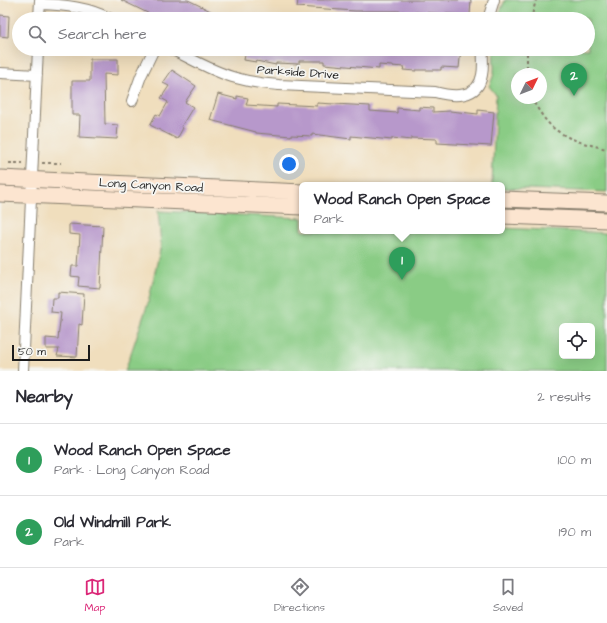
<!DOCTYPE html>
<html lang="en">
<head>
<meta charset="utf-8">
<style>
	body { margin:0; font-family:"Architects Daughter",sans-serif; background:#f7f7f7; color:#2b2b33 }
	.controls { position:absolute; right:12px; bottom:12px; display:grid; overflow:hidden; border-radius:6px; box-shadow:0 4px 16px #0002 }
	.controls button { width:36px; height:36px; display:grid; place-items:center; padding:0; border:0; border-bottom:1px solid #e1e1e2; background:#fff; color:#2b2b33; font:20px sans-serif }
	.compass { position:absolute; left:511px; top:68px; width:36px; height:36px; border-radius:50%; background:#fff; box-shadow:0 4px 16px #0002; rotate:47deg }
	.scale { position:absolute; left:12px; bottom:10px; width:78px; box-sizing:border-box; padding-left:4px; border:2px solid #1c1c1c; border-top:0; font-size:11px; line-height:14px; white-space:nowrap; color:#1c1c1c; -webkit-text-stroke:3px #f6f6f2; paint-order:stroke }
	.you { position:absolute; left:289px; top:164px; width:14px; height:14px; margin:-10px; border:3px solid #fff; border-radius:50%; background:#1a73e8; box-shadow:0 0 0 6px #1a73e833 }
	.badge { display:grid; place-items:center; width:26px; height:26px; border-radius:50%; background:#db2777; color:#fff; font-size:13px; font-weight:700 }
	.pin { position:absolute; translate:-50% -33px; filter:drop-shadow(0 1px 2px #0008) }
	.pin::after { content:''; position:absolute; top:21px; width:14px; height:12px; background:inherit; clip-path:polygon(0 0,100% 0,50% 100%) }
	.popup { position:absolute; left:299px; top:182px; width:206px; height:52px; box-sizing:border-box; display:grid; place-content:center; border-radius:6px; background:#fff; filter:drop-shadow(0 1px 3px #0005); font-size:13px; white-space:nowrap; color:#7c7c81 }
	.popup b { font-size:15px; color:#2b2b33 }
	.popup::after { content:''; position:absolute; left:50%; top:100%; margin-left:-8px; border:8px solid transparent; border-top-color:#fff }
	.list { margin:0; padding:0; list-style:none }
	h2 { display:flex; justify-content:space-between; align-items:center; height:52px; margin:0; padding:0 16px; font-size:17px }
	h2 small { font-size:13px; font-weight:400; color:#7c7c81 }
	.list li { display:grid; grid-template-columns:26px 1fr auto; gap:12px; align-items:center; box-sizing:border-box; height:72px; padding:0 16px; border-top:1px solid #e1e1e2 }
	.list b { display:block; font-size:15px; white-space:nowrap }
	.list p { margin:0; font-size:13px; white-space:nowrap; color:#7c7c81 }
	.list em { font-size:13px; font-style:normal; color:#7c7c81 }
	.icon { flex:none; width:22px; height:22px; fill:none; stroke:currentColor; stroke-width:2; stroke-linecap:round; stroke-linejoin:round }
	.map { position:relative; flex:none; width:607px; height:371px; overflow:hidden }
	.search { position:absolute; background:#fff; box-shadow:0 4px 16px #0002; left:12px; right:12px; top:12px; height:44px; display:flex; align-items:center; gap:10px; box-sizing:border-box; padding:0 14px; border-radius:22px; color:#7c7c81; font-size:15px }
	.sheet { height:196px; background:#fff }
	nav { display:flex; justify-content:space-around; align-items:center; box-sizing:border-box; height:56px; border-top:1px solid #e1e1e2; background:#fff; font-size:11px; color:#7c7c81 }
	nav a { display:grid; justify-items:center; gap:2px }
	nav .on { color:#db2777 }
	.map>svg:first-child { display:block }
	.green { fill:#8acc85; stroke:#537450; fill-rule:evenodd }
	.building { fill:#b798cb }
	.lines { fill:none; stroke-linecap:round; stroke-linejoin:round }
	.minor-casing { stroke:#867d6c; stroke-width:12 }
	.secondary-casing { stroke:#867d6c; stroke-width:17 }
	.path { stroke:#867d6c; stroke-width:2; stroke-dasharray:3 3; stroke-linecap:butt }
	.minor { stroke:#fff; stroke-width:10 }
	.secondary { stroke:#fce5d0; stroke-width:15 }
	.labels { text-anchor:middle; stroke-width:3.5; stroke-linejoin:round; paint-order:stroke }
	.street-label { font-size:12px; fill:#1c1c1c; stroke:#f6f6f2 }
</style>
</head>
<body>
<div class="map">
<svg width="607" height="371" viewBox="0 0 607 371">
	<rect width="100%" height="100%" fill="#f6f6f2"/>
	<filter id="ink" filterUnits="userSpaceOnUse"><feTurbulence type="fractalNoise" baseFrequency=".025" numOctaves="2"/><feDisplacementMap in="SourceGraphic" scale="8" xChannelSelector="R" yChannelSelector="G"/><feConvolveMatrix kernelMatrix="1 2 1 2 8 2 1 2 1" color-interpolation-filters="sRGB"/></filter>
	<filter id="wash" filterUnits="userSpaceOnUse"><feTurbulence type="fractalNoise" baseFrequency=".012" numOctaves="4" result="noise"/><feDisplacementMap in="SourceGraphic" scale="16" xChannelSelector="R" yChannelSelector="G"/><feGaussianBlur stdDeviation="0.9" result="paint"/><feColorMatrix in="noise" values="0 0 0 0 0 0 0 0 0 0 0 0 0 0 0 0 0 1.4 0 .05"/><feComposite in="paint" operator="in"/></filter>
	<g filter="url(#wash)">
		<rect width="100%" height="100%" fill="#f0debd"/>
		<path class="green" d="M505,0H607V192L502,188V185H492L496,95L489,86C498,69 492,66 494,49H588V19H499L500,12ZM517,74H541V98H517Z
			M158,211L302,218V231H502V228L607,233V371H125L148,303L161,245ZM562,326H592V356H562Z"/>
		<g id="blocks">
			<path class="building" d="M121,0H188L227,19H160Z
				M298,0H471L470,15L396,11H355L297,7Z
				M0,15L9,16L8,37L0,36Z
				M246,49H461L459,68L441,67V70H416V71L403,70L404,67L379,65V69L324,64V61H299V64L276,63V65L256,61V62L244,60Z
				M90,59H118V75L104,74L105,124L118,125L117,139L79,137L80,115H72V81H90Z
				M172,70L196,86L185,102L193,107L181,127L183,128L177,139L150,125L156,114L160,116L168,102L161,98L169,86L163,83Z
				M218,94L237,99V96L248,98L246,105L277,107V104L317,106V103L370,106V111L397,113V108L419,110V107L433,108V112L450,111L478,114V110L494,112L491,146L437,143V139L411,138V140L392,138V140L351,136V139L312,134V136L291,135V136L256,133V132L210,120Z
				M69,224L103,226L100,288L78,286L79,277L71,276L72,266H78L80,235L69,234Z
				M58,292L84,294L82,325L79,324L77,357L57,356L59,349H46V338L58,339L61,313L51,312L52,298H58Z"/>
		</g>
	</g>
	<g filter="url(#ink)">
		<use href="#blocks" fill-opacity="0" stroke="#867d6c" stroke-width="1"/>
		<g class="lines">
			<g class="minor-casing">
				<path id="minor" d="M40,4C65,5 88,7 111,19
					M39,19L40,0
					M488,19L494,0
					M171,49C192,59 213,72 236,78C250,82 265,84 279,85L435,92C453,97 478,99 482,75C484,66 482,57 483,49
					M0,73L37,75
					M132,101L141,76L154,49
					M23,371L38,49"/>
			</g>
			<g class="secondary-casing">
				<path id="secondary" d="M0,178L302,192
					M0,194L302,207
					M502,199L607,203
					M502,216L607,220"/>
			</g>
			<path class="path" d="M531,19L536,0
				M527,74V49
				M531,98C538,109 545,122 556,130C571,141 590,145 607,149
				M9,163H23
				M42,163H61"/>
			<use href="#minor" class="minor"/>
			<use href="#secondary" class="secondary"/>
		</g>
	</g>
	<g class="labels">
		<g class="street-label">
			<text transform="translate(298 72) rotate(4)" y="4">Parkside Drive</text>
			<text transform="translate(151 185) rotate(3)" y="4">Long Canyon Road</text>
		</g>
	</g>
</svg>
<div class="controls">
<button><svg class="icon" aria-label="locate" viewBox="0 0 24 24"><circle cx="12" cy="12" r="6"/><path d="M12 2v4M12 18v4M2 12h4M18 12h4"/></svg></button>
</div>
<svg class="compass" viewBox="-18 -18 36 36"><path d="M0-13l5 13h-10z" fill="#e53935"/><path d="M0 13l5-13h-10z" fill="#7c7c81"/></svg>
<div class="scale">50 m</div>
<div class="you"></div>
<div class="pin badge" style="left:402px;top:280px;background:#2e9e5b">1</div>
<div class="popup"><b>Wood Ranch Open Space</b>Park</div>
<div class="pin badge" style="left:574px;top:96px;background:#2e9e5b">2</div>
<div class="search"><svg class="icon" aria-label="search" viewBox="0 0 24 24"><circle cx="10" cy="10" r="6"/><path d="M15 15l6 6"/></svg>Search here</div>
</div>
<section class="sheet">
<h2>Nearby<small>2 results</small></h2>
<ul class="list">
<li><span class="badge" style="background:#2e9e5b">1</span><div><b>Wood Ranch Open Space</b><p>Park · Long Canyon Road</p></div><em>100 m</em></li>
<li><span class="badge" style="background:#2e9e5b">2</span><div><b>Old Windmill Park</b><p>Park</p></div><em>190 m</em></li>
</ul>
</section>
<nav>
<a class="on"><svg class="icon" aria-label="map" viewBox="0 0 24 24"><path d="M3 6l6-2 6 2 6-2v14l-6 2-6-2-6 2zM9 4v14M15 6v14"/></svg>Map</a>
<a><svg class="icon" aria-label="directions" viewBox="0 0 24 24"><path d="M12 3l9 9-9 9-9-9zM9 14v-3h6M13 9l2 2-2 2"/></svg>Directions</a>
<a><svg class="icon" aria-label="saved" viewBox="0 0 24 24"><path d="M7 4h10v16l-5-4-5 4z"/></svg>Saved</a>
</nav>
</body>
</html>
